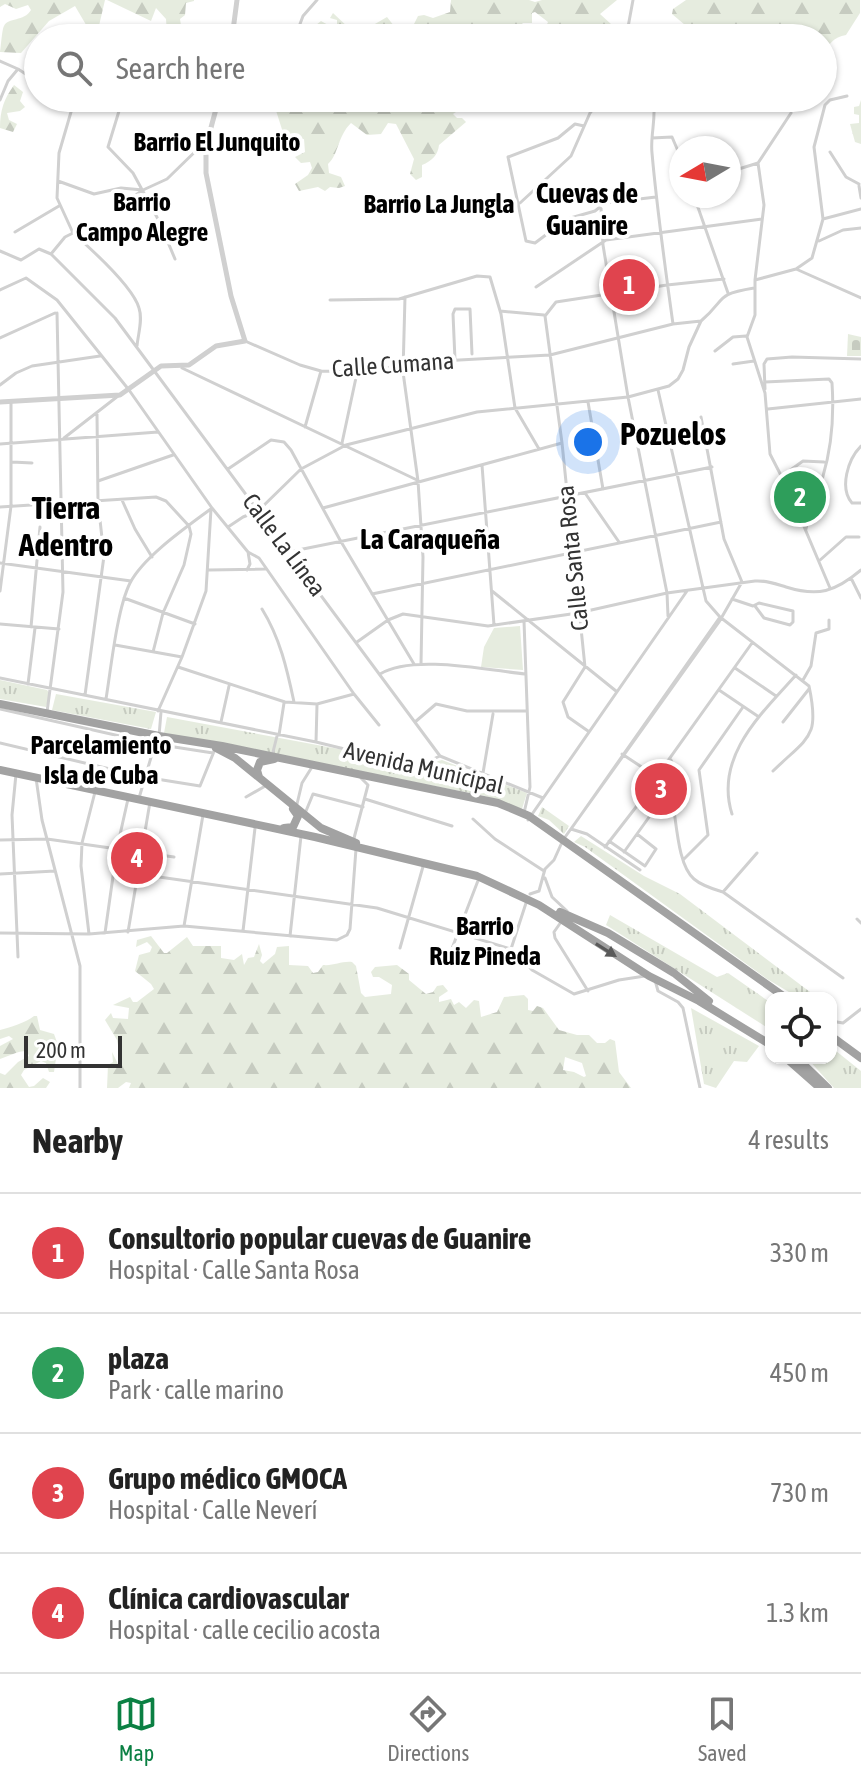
<!DOCTYPE html>
<html lang="en">
<head>
<meta charset="utf-8">
<style>
	body { margin:0; font-family:"Asap Condensed",sans-serif; background:#f2f2f2; color:#222 }
	.controls { position:absolute; right:24px; bottom:24px; display:grid; overflow:hidden; border-radius:16px; box-shadow:0 2px 6px #0004 }
	.controls button { width:72px; height:72px; display:grid; place-items:center; padding:0; border:0; border-bottom:2px solid #e0e0e0; background:#fff; color:#222; font:40px sans-serif }
	.compass { position:absolute; left:669px; top:136px; width:72px; height:72px; border-radius:50%; background:#fff; box-shadow:0 2px 6px #0004; rotate:260deg }
	.scale { position:absolute; left:24px; bottom:20px; width:98px; box-sizing:border-box; padding-left:8px; border:4px solid #333; border-top:0; font-size:22px; line-height:28px; white-space:nowrap; color:#333; -webkit-text-stroke:6px #fff; paint-order:stroke }
	.you { position:absolute; left:588px; top:442px; width:28px; height:28px; margin:-20px; border:6px solid #fff; border-radius:50%; background:#1a73e8; box-shadow:0 0 0 12px #1a73e833 }
	.badge { display:grid; place-items:center; width:52px; height:52px; border-radius:50%; background:#0b8043; color:#fff; font-size:26px; font-weight:700 }
	.pin { position:absolute; translate:-50% -50%; border:4px solid #fff; box-shadow:0 2px 8px #0006 }
	.list { margin:0; padding:0; list-style:none }
	h2 { display:flex; justify-content:space-between; align-items:center; height:104px; margin:0; padding:0 32px; font-size:34px }
	h2 small { font-size:26px; font-weight:400; color:#767676 }
	.list li { display:grid; grid-template-columns:52px 1fr auto; gap:24px; align-items:center; box-sizing:border-box; height:120px; padding:0 32px; border-top:2px solid #e0e0e0 }
	.list b { display:block; font-size:30px; white-space:nowrap }
	.list p { margin:0; font-size:26px; white-space:nowrap; color:#767676 }
	.list em { font-size:26px; font-style:normal; color:#767676 }
	.icon { flex:none; width:44px; height:44px; fill:none; stroke:currentColor; stroke-width:2; stroke-linecap:round; stroke-linejoin:round }
	.map { position:relative; flex:none; width:861px; height:1088px; overflow:hidden }
	.search { position:absolute; background:#fff; box-shadow:0 2px 6px #0004; left:24px; right:24px; top:24px; height:88px; display:flex; align-items:center; gap:20px; box-sizing:border-box; padding:0 28px; border-radius:44px; color:#767676; font-size:30px }
	.sheet { height:584px; background:#fff }
	nav { display:flex; justify-content:space-around; align-items:center; box-sizing:border-box; height:112px; border-top:2px solid #e0e0e0; background:#fff; font-size:22px; color:#767676 }
	nav a { display:grid; justify-items:center; gap:4px }
	nav .on { color:#0b8043 }
	.map>svg:first-child { display:block }
	.grass { fill:url(#grass-tufts) }
	.forest { fill:url(#forest-firs); fill-rule:evenodd }
	.cemetery { fill:url(#cemetery-stones) }
	.park { fill:#e6ecdf }
	.lines { fill:none; stroke-linecap:round; stroke-linejoin:round }
	.minor { stroke:#d0d0d0; stroke-width:3 }
	.tertiary { stroke:#d0d0d0; stroke-width:5 }
	.trunk { stroke:#a2a2a2; stroke-width:8 }
	.oneway { fill:#5a5a5a }
	.labels { text-anchor:middle; stroke-width:8; stroke-linejoin:round; paint-order:stroke }
	.street-label { font-size:24px; fill:#333; stroke:#fff }
	.neighbourhood-label { font-size:26px; font-weight:bold; fill:#000; stroke:#fff }
	.quarter-label { font-size:28px; font-weight:bold; fill:#000; stroke:#fff }
	.district-label { font-size:32px; font-weight:bold; fill:#000; stroke:#fff }
</style>
</head>
<body>
<div class="map">
<svg width="861" height="1088" viewBox="0 0 861 1088">
	<defs>
		<pattern id="grass-tufts" width="24" height="20" patternUnits="userSpaceOnUse" patternTransform="scale(2)"><rect width="24" height="20" fill="#e6ecdf"/><path d="M3 7l-1-3M5 7V3M7 7l1-3M15 17l-1-3M17 17v-4M19 17l1-3" fill="none" stroke="#c6cbc0"/></pattern>
		<pattern id="forest-firs" width="22" height="20" patternUnits="userSpaceOnUse" patternTransform="scale(2)"><rect width="22" height="20" fill="#e6ecdf"/><path d="M5 1l3.5 6h-7zM16 11l3.5 6h-7z" fill="#c6cbc0"/></pattern>
		<pattern id="cemetery-stones" width="16" height="16" patternUnits="userSpaceOnUse" patternTransform="scale(2)"><rect width="16" height="16" fill="#e6ecdf"/><path d="M2 7V4a2 2 0 0 1 4 0v3zM10 15v-3a2 2 0 0 1 4 0v3z" fill="#c6cbc0"/></pattern>
	</defs>
	<rect width="100%" height="100%" fill="#fff"/>
	<path class="grass" d="M0,680L47,690L50,694L46,707L0,699Z
		M56,694L156,712L151,729L52,710Z
		M167,717L355,752L416,767L442,760L527,793L522,809L485,796L164,733Z
		M542,807L569,826L564,834L549,820L538,816Z
		M581,836L644,876L680,894L818,998H799L767,979L585,847L574,842Z
		M610,915L717,977L728,973L771,1003V1030L606,925Z
		M691,1008L759,1046L747,1062L734,1061L716,1088L704,1084Z
		M831,1047L861,1071V1088H834L807,1058H831Z"/>
	<path class="forest" d="M0,0H105L98,30L128,38H90L92,35L75,6L49,21L21,53L0,52C1,47 2,29 4,26C8,17 24,22 31,10L28,5L16,9L5,4L0,7Z
		M107,0H194V1L186,3L185,15L180,19L183,38H150L151,35L164,37L167,34L166,19L156,8L151,21Z
		M451,0H529L535,2L542,0H617L600,14L611,24L605,38H541L548,22L535,12L532,13V23H523L516,29L520,38H388L391,31L384,25L370,33L368,28L387,17L398,31L412,28L418,16L424,15L433,18L450,12Z
		M686,0H860V13L846,35C834,37 827,45 823,56V38H694L685,25L672,14L673,9Z
		M333,13L350,29L365,38H331L316,25L321,21L337,30V20L330,18Z
		M14,85L23,92L20,101L25,107L20,111L7,113L9,120L17,124L13,132L0,128C0,110 4,99 14,85Z
		M272,98H463L465,106L453,114L457,118H462L466,122L439,145C438,155 432,161 422,165V177L416,180L410,174L414,159L396,124L388,123L381,134L367,135L351,123C337,137 339,154 328,164L329,173L341,177L345,186L339,188L330,187L325,191L318,187L299,191L295,184L308,175L312,168L310,162L301,163L295,157L305,152L304,139L286,142Z
		M728,98H774C761,108 749,114 732,111Z
		M861,100V144L855,142L850,124L859,123V115L854,114V107L859,106Z
		M151,936L164,953H167L187,937L193,946H221V958L234,960L242,954L244,965L248,958L254,957L259,944L262,955L260,961L263,964L275,954L277,947L289,946V965L308,966L313,973L318,972L323,965C334,966 341,961 352,962L356,966L361,993L365,997L391,994L392,985L379,977H373L371,972L375,967L397,965L409,974V980L426,994L433,992L437,986L443,985L448,991L439,997V1002L451,999L454,1005L459,1002L466,1008L474,1000L479,1001L481,1017L497,1012L504,997L524,995L528,999V1010L533,1011L537,1006L543,1008L559,1030L577,1035H589L597,1043H605L610,1039L615,1041L619,1072L631,1088H129L131,1083L126,1082L118,1088H107L108,1065L113,1062L112,1052L120,1068L122,1066L117,1040L105,1020L111,1013L113,1018L128,1019L129,1008L113,1005L130,997L133,1002H137L154,989L151,984L135,971L139,955L150,952L152,947L147,942L136,947L137,940ZM565,1057L582,1063L586,1076L584,1077L574,1072L563,1070Z
		M34,1016H37L40,1030L54,1034L58,1045L54,1072H49L46,1063L41,1061L24,1070L21,1075L29,1087L34,1086L43,1078L50,1082L46,1088H0V1073L5,1075L18,1062L29,1056L27,1051C17,1051 9,1056 0,1059V1046L13,1039L9,1036L0,1039V1030C9,1028 27,1022 34,1016Z"/>
	<path class="cemetery" d="M848,334L861,337V356H847Z"/>
	<path class="park" d="M798,469L802,493L810,501L804,525L788,477Z
		M520,626L523,670L481,667L484,647L494,628Z"/>
	<g class="lines">
		<path class="minor" d="M297,32L303,16L317,0
			M626,38L633,0
			M0,61L18,69L38,82
			M62,98L68,103L71,112L59,153L57,198L73,233
			M123,98L108,147L133,173L159,221L175,259
			M653,98C657,116 650,135 652,153C657,210 665,267 673,324
			M0,100L8,81L18,69
			M584,126L575,124L558,138L508,157L526,241L535,243L567,219L595,211L605,203L656,197
			M652,138L672,137L681,158
			M830,152L846,177L859,184
			M729,172L758,163
			M58,181L94,194L121,188L143,190L167,179L205,142
			M859,186L861,198
			M694,196L728,293
			M127,201L143,190
			M520,203L571,156L590,113L601,98
			M601,208L603,245L628,397L667,593L668,616
			M823,219L861,209
			M15,232L59,206
			M819,241L843,230L861,228
			M0,251L21,260L39,249L51,254L115,318L440,756L543,798
			M51,254L65,237L73,233C90,248 133,287 139,308C143,320 138,334 137,346
			M796,269L812,258L823,219L814,147L825,105L830,100L847,96
			M755,280L764,205L758,163L791,113
			M536,287L606,240L762,219
			M0,290L26,278L57,300L129,390L212,508L248,552L250,564L247,570
			M405,297L403,372L418,481L423,557L421,664
			M330,300L399,299L477,276L490,277L501,314L515,408L539,449
			M500,311L544,315
			M0,338L55,313
			M245,341L300,365L321,371L357,372L441,361L550,355L673,324L701,321C728,298 713,295 754,288
			M715,351L733,337L746,336
			M455,360L453,314L455,309H470L472,354
			M733,364L754,361
			M182,368L417,480
			M765,382L829,379L832,383C834,413 832,446 823,476C818,495 809,510 806,529
			M0,385L16,373L32,366L100,356
			M765,389L764,364L767,359L792,357L861,359
			M658,390L706,601L720,617L809,686C820,738 809,736 773,771
			M588,402L603,489
			M768,409L861,399
			M305,427L321,371
			M64,438L118,396
			M342,443L357,373
			M0,444L158,432
			M861,446C848,459 839,488 852,503H861
			M12,462L32,463
			M482,465L494,625
			M228,469L271,440L284,442L291,450L340,540L414,664
			M782,476L803,461L824,462
			M98,481L173,455
			M585,493L619,542
			M122,500L135,529L152,557
			M0,507L156,497L166,501L189,526L191,534L184,565L163,613L153,652
			M323,508L562,443
			M228,527L243,517L258,511L301,469L346,445L477,412L628,397L669,386L678,379L683,370L689,347L701,321
			M248,552L259,558L354,694
			M288,552L712,467
			M819,561L846,537H859
			M0,563L131,581
			M209,570L265,569
			M851,578L861,598
			M830,588L789,491L770,454L765,393L747,337L755,315V280L796,269L861,298
			M0,591L11,506V401
			M492,591L616,691
			M372,594L721,522
			M124,598L195,624
			M732,599L753,606L759,603L793,611V622L790,625L764,618L755,606
			M262,609C280,638 287,669 294,702
			M524,621L530,787L524,813
			M0,624L59,629
			M31,627L40,527
			M357,642L388,620L403,614L488,626L578,613L667,593L755,581C766,580 776,584 786,587C818,597 835,592 861,570
			M115,645L182,657
			M178,667L285,702L317,704L354,694L379,725
			M735,668L776,696
			M380,674C412,654 487,670 525,674
			M0,678L316,742L406,764L424,763L440,756
			M803,680L811,666L816,633L829,629V620
			M28,684L35,628
			M719,690L759,717
			M85,695L104,556L98,502L97,414
			M106,699C111,668 117,609 130,583C144,556 188,526 212,508
			M0,709L155,744L213,753
			M158,711L182,657L206,591L211,509
			M47,712L63,592L57,313
			M221,722L229,686
			M415,722L436,704L467,711H527
			M783,722L809,689
			M588,731L568,717L563,702L585,667L562,443L545,316L556,302L667,285L724,279
			M279,735L284,703
			M159,736L161,712
			M316,742L317,705
			M0,743L144,777L200,786L215,749
			M622,754L669,785C677,809 675,863 694,879C702,886 713,889 723,892L843,978
			M272,756L277,736
			M483,773L493,714
			M16,774L12,815L18,957
			M657,776L752,643
			M36,778L42,820L80,966V1088
			M670,787L674,767L671,760
			M246,797L267,785
			M139,798L155,744
			M365,799L452,826
			M297,804L302,783L312,767
			M306,811L313,794L363,807
			M732,814C714,757 761,714 796,675
			M473,819L495,839L544,871
			M528,820L687,591
			M571,829L720,617
			M571,829L587,834L640,870
			M0,840L47,839L174,857
			M609,841L645,866L656,849L637,834
			M353,842L368,785L361,778
			M605,847L643,798
			M624,852L652,813
			M683,860L708,835L699,770L743,707
			M0,874L55,871
			M138,874L377,908L511,949L532,970L574,994L619,980L645,976
			M545,878L552,897L567,911
			M723,892L757,853
			M530,894L539,891L545,869L554,860L563,840L719,622L742,582L724,539L701,417
			M857,919L861,923
			M561,922L554,932L555,938L588,991
			M184,926L203,815
			M243,931L255,828
			M128,932L150,802
			M0,933L89,934L184,926L337,940L347,935L350,929L356,849
			M105,933L117,848L128,799
			M89,934L81,866L82,843L95,792
			M290,936L301,836
			M400,948L424,863
			M511,949L527,900
			M446,964L479,878
			M655,980L658,991L678,1002L683,1008L700,1088
			M831,1021L843,1023L861,1009"/>
		<path class="tertiary" d="M232,38L237,0
			M0,402L120,395L161,366L189,365L216,346L245,341L231,296L206,173V146L219,98"/>
		<path class="trunk" d="M0,704L159,736L222,746L498,803L529,816L786,998
			M216,748L235,758L321,828L356,843
			M0,770L315,837L477,876L539,905L649,976L699,1001L771,1045
			M259,777L257,770L260,762L274,759
			M284,828L293,827L298,816L293,809
			M560,912L608,933L674,973L709,1001
			M831,1036L861,1058
			M786,1058L820,1088
			M797,1058L828,1088"/>
	</g>
	<defs><path id="oneway-solid" d="M-6-.8H1V-3.2L6.5 0L1 3.2V.8H-6Z" transform="scale(2)"/></defs>
	<use class="oneway" href="#oneway-solid" transform="translate(606 950) rotate(32)"/>
	<g class="labels">
		<g class="street-label">
			<text transform="translate(393 365) rotate(-4)" y="8">Calle Cumana</text>
			<text transform="translate(284 545) rotate(53)" y="8">Calle La Línea</text>
			<text transform="translate(573 558) rotate(-96)" y="8">Calle Santa Rosa</text>
			<text transform="translate(424 768) rotate(13)" y="8">Avenida Municipal</text>
		</g>
		<g class="neighbourhood-label">
			<text x="217" y="151">Barrio El Junquito</text>
			<text x="142" y="211">Barrio<tspan x="142" dy="30">Campo Alegre</tspan></text>
			<text x="439" y="213">Barrio La Jungla</text>
			<text x="101" y="754">Parcelamiento<tspan x="101" dy="30">Isla de Cuba</tspan></text>
			<text x="485" y="935">Barrio<tspan x="485" dy="30">Ruiz Pineda</tspan></text>
		</g>
		<g class="quarter-label">
			<text x="587" y="203">Cuevas de<tspan x="587" dy="32">Guanire</tspan></text>
			<text x="430" y="549">La Caraqueña</text>
		</g>
		<g class="district-label">
			<text x="673" y="445">Pozuelos</text>
			<text x="66" y="519">Tierra<tspan x="66" dy="37">Adentro</tspan></text>
		</g>
	</g>
</svg>
<div class="controls">
<button><svg class="icon" aria-label="locate" viewBox="0 0 24 24"><circle cx="12" cy="12" r="6"/><path d="M12 2v4M12 18v4M2 12h4M18 12h4"/></svg></button>
</div>
<svg class="compass" viewBox="-18 -18 36 36"><path d="M0-13l5 13h-10z" fill="#e53935"/><path d="M0 13l5-13h-10z" fill="#767676"/></svg>
<div class="scale">200 m</div>
<div class="you"></div>
<div class="pin badge" style="left:629px;top:285px;background:#e0444e">1</div>
<div class="pin badge" style="left:800px;top:497px;background:#2e9e5b">2</div>
<div class="pin badge" style="left:661px;top:789px;background:#e0444e">3</div>
<div class="pin badge" style="left:137px;top:858px;background:#e0444e">4</div>
<div class="search"><svg class="icon" aria-label="search" viewBox="0 0 24 24"><circle cx="10" cy="10" r="6"/><path d="M15 15l6 6"/></svg>Search here</div>
</div>
<section class="sheet">
<h2>Nearby<small>4 results</small></h2>
<ul class="list">
<li><span class="badge" style="background:#e0444e">1</span><div><b>Consultorio popular cuevas de Guanire</b><p>Hospital · Calle Santa Rosa</p></div><em>330 m</em></li>
<li><span class="badge" style="background:#2e9e5b">2</span><div><b>plaza</b><p>Park · calle marino</p></div><em>450 m</em></li>
<li><span class="badge" style="background:#e0444e">3</span><div><b>Grupo médico GMOCA</b><p>Hospital · Calle Neverí</p></div><em>730 m</em></li>
<li><span class="badge" style="background:#e0444e">4</span><div><b>Clínica cardiovascular</b><p>Hospital · calle cecilio acosta</p></div><em>1.3 km</em></li>
</ul>
</section>
<nav>
<a class="on"><svg class="icon" aria-label="map" viewBox="0 0 24 24"><path d="M3 6l6-2 6 2 6-2v14l-6 2-6-2-6 2zM9 4v14M15 6v14"/></svg>Map</a>
<a><svg class="icon" aria-label="directions" viewBox="0 0 24 24"><path d="M12 3l9 9-9 9-9-9zM9 14v-3h6M13 9l2 2-2 2"/></svg>Directions</a>
<a><svg class="icon" aria-label="saved" viewBox="0 0 24 24"><path d="M7 4h10v16l-5-4-5 4z"/></svg>Saved</a>
</nav>
</body>
</html>
